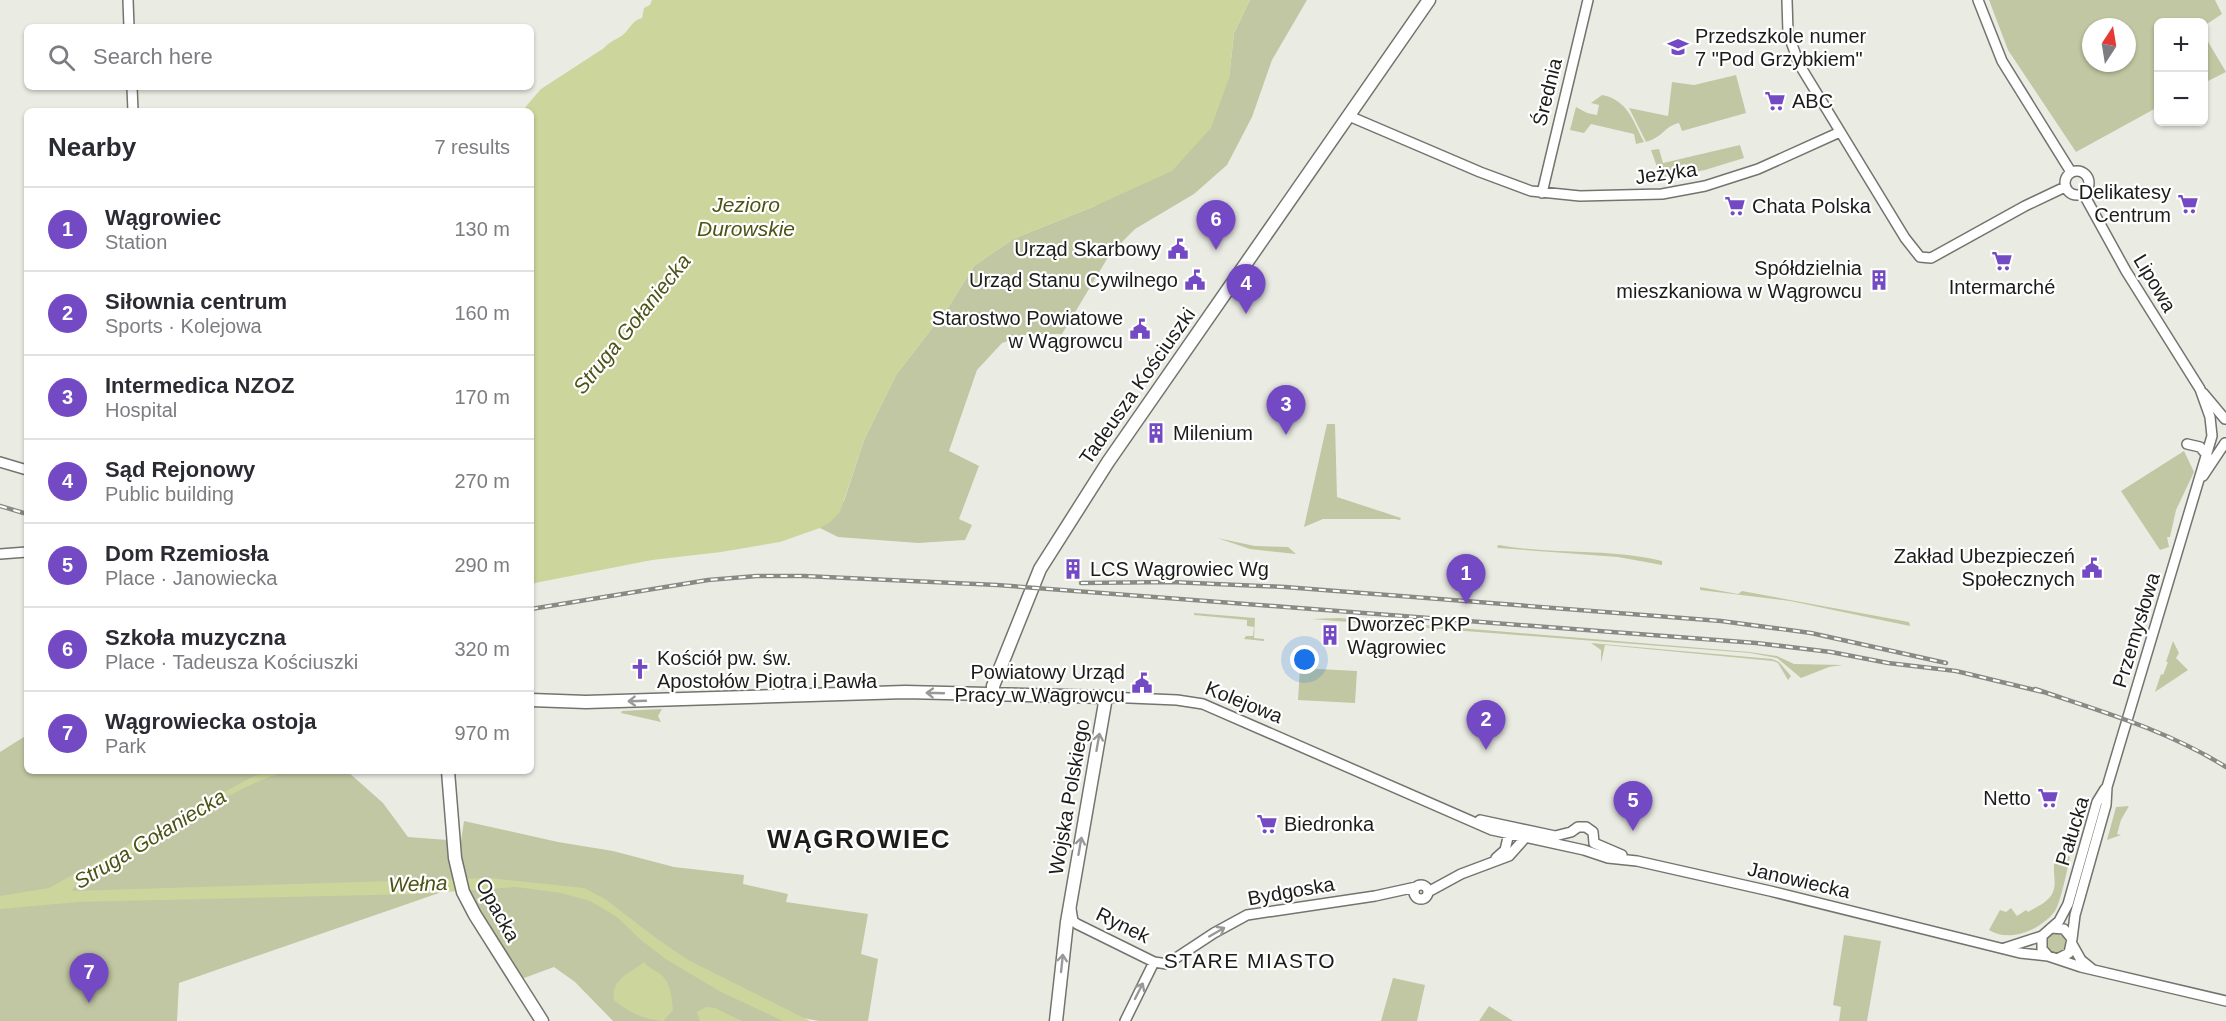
<!DOCTYPE html>
<html lang="en">
<head>
<meta charset="utf-8">
<style>
	body { margin:0; font-family:Helvetica,sans-serif; background:#f7f7f7; color:#2b2b33 }
	.controls { position:absolute; right:18px; top:18px; display:grid; overflow:hidden; border-radius:9px; box-shadow:0 2px 4px #0004 }
	.controls button { width:54px; height:54px; display:grid; place-items:center; padding:0; border:0; border-bottom:2px solid #e1e1e2; background:#fff; color:#2b2b33; font:30px sans-serif }
	.compass { position:absolute; left:2082px; top:18px; width:54px; height:54px; border-radius:50%; background:#fff; box-shadow:0 2px 4px #0004; rotate:12deg }
	.you { position:absolute; left:1305px; top:660px; width:21px; height:21px; margin:-15px; border:4px solid #fff; border-radius:50%; background:#1a73e8; box-shadow:0 0 0 9px #1a73e833 }
	.badge { display:grid; place-items:center; width:39px; height:39px; border-radius:50%; background:#734ac3; color:#fff; font-size:20px; font-weight:700 }
	.pin { position:absolute; translate:-50% -50px; filter:drop-shadow(0 2px 3px #0008) }
	.pin::after { content:''; position:absolute; top:32px; width:21px; height:18px; background:inherit; clip-path:polygon(0 0,100% 0,50% 100%) }
	.list { margin:0; padding:0; list-style:none }
	h2 { display:flex; justify-content:space-between; align-items:center; height:78px; margin:0; padding:0 24px; font-size:26px }
	h2 small { font-size:20px; font-weight:400; color:#7c7c81 }
	.list li { display:grid; grid-template-columns:39px 1fr auto; gap:18px; align-items:center; box-sizing:border-box; height:84px; padding:0 24px; border-top:2px solid #e1e1e2 }
	.list b { display:block; font-size:22px; white-space:nowrap }
	.list p { margin:0; font-size:20px; white-space:nowrap; color:#7c7c81 }
	.list em { font-size:20px; font-style:normal; color:#7c7c81 }
	.icon { flex:none; width:33px; height:33px; fill:none; stroke:currentColor; stroke-width:2; stroke-linecap:round; stroke-linejoin:round }
	.map { position:relative; flex:none; width:2226px; height:1021px; overflow:hidden }
	.search { position:absolute; background:#fff; box-shadow:0 2px 4px #0004; left:24px; top:24px; width:510px; height:66px; display:flex; align-items:center; gap:15px; box-sizing:border-box; padding:0 21px; border-radius:9px; color:#7c7c81; font-size:22px }
	.panel { position:absolute; background:#fff; box-shadow:0 2px 4px #0004; left:24px; top:108px; width:510px; height:666px; border-radius:9px }
	.map>svg:first-child { display:block }
	.green { fill:#c1c7a2; fill-rule:evenodd }
	.water { fill:#ccd59c }
	.lines { fill:none; stroke-linecap:round; stroke-linejoin:round }
	.minor-casing { stroke:#72746d; stroke-width:12 }
	.major-casing { stroke:#72746d; stroke-width:15 }
	.minor { stroke:#fff; stroke-width:9 }
	.major { stroke:#fff; stroke-width:12 }
	.rail-casing { stroke:#888a84; stroke-width:4.5 }
	.rail { stroke:#fff; stroke-width:2; stroke-dasharray:7; stroke-linecap:butt }
	.oneway { stroke:#999998 }
	.labels { text-anchor:middle; stroke-width:4.5; stroke-linejoin:round; paint-order:stroke }
	.poi-label { font-size:20px; fill:#1c1d1a; stroke:#fff; text-anchor:start }
	.street-label { font-size:20px; fill:#1c1d1a; stroke:#fff }
	.water-label { font-size:21px; font-style:italic; fill:#4d5315; stroke:#fff }
	.neighbourhood-label { font-size:21px; letter-spacing:1.5px; fill:#1c1d1a; stroke:#fff }
	.district-label { font-size:26px; font-weight:bold; letter-spacing:1.5px; fill:#1c1d1a; stroke:#fff }
</style>
</head>
<body>
<div class="map">
<svg width="2226" height="1021" viewBox="0 0 2226 1021">
	<rect width="100%" height="100%" fill="#eaece4"/>
	<path class="green" d="M1250,0H1307L1272,60L1252,117L1227,165L1194,194L1135,229L1110,254L1062,334H1028L1002,343L977,370L949,451L979,466L959,519L972,525L965,540L918,543L838,537L820,528L844,501L864,440L896,375L949,306L974,266L1013,239L1095,206L1229,78L1234,33Z
		M1989,0H2215L2222,14L2204,26V22H2158V107L2076,152L2008,50ZM2091,27H2127V63H2091Z
		M2204,35L2226,72L2204,83Z
		M1736,75L1746,113L1682,131L1679,123C1663,127 1665,136 1646,142L1629,108L1668,116L1672,82L1694,85Z
		M1602,95C1628,100 1633,121 1644,142L1636,144L1634,134L1591,124L1584,133L1570,130L1576,107L1587,113L1597,115L1599,105L1591,103Z
		M1740,145L1744,158L1705,170L1661,178L1651,150L1659,149L1663,163Z
		M1327,424H1335L1337,497L1401,518L1400,520L1395,519H1323L1304,527Z
		M2184,451L2194,472L2176,510L2170,537H2167L2169,547L2160,550L2121,491Z
		M1217,538L1255,546L1288,547L1296,554L1250,549Z
		M1499,545C1553,555 1609,548 1662,561V565L1618,557L1498,548L1497,546Z
		M1700,587L1738,594L1742,591L1909,622L1910,626L1790,601L1700,590Z
		M1194,613L1255,618L1254,638L1264,639V641L1244,639L1246,636H1253L1254,627L1247,626V620L1194,615Z
		M1339,618L1749,652L1777,656L1794,664L1843,665L1829,667L1801,678L1777,658L1750,653L1311,619Z
		M2173,641L2179,653L2176,658L2188,670L2155,692L2161,674L2163,675L2168,662H2166Z
		M1591,643L1772,659L1779,662L1791,676L1788,680L1778,663L1773,661L1605,645L1601,663V650Z
		M1300,668L1357,671L1355,703L1298,700Z
		M662,709L658,716L661,722L621,713L622,711Z
		M27,735V771H347L383,803L408,837L461,841L464,821L558,842L613,851L674,867L744,875L743,884L788,894L786,902L868,914L861,954L878,959L868,1021H819L786,1015L797,1021H613L575,982L554,967L516,981L465,884L179,983L177,1021H0V752Z
		M2129,806L2121,820L2117,834L2121,835L2107,840L2116,807Z
		M2062,852L2070,857C2067,870 2061,902 2055,911C2041,930 2009,943 1989,930L2000,910L2006,912L2011,908L2017,916L2026,910L2028,912C2036,907 2047,903 2052,894C2060,880 2046,864 2062,852Z
		M2046 943a10 10 0 1 1 20 0a10 10 0 1 1-20 0Z
		M1844,935L1881,941L1867,1021H1839L1841,1007L1833,1005Z
		M1393,978L1425,985L1417,1021H1381Z
		M1489,1006L1513,1021H1479Z"/>
	<path class="water" d="M652,0H1250L1234,33L1229,78L1211,128L1172,171L1095,206L1013,239L974,266L949,306L896,375L864,440L840,512L829,523L820,528L780,542L721,552L652,560L535,583L531,587L533,597L531,599V111H522L541,89L604,48C611,40 617,40 624,34C631,27 632,21 642,18L644,8L650,5Z
		M269,771H288C231,787 181,826 130,855C115,863 78,877 72,891L490,878L584,888L605,899L656,938L688,960L810,1021H783L721,992L667,960L641,940L617,917L590,901L561,893L516,887L417,894L78,902L0,909V896L49,888L252,777Z
		M644,962C649,969 654,969 660,974C671,982 672,998 673,1010L663,1021C644,1019 629,1013 614,1000C610,979 631,973 644,962Z
		M706,1007L715,1008L742,1021H700L697,1012Z"/>
	<g class="lines">
		<g class="minor-casing">
			<path id="minor" d="M128,0L129,27
				M1787,0L1788,33L1799,64L1905,238L1920,257L1931,258L2025,206L2065,187
				M1978,0L2002,61L2071,172
				M132,87L133,111
				M1349,116L1480,172L1531,191L1580,196L1662,194L1705,186L1758,169L1840,132
				M2065 183a12 12 0 1 1 24 0a12 12 0 1 1-24 0Z
				M1542,193L1588,0
				M2203,393L2225,419
				M2187,444L2200,447L2207,455
				M0,462L27,470
				M2203,476L2225,443
				M0,554L27,552
				M1106,697L1177,700L1203,704L1492,830L1584,850L1608,858L1637,861L1770,891L2020,953L2048,956L2081,967L2226,1001
				M1480,820L1555,836L1571,832L1578,827H1586L1593,832L1594,843
				M1594,843L1622,855
				M1496,858L1505,850L1510,829
				M1414 892a7 7 0 1 1 14 0a7 7 0 1 1-14 0Z
				M1428,892L1461,874L1509,856L1525,838
				M1071,909L1073,921L1077,924L1154,962L1167,964L1214,933L1247,915L1375,896L1416,887
				M2051,928L2064,929L2072,939L2069,953L2057,959
				M2072,939L2075,915L2106,805L2107,787L2212,436L2210,417L2200,389L2126,271L2083,193
				M2072,944L2081,960L2092,969
				M2005,948L2042,936
				M2048,956L2042,949V936L2059,921L2068,904L2097,802L2105,789
				M1125,1021L1154,962"/>
		</g>
		<g class="major-casing">
			<path id="major" d="M993,694V686L1040,569L1108,462L1429,0
				M531,700L586,702L905,692L1106,697L1067,922L1056,1021
				M448,771L455,858L463,892L475,915L542,1021"/>
		</g>
		<use href="#minor" class="minor"/>
		<use href="#major" class="major"/>
		<g class="rail-casing">
			<path id="rail" d="M0,506L27,514
				M1081,583L1171,582L1285,587L1721,621L1811,633L1946,663
				M531,609L708,580L757,576H804L997,585L1756,643L1831,652L1888,663L1956,671L2043,692
				M2035,689C2100,711 2167,730 2226,767"/>
		</g>
		<use href="#rail" class="rail"/>
	</g>
	<defs><path id="oneway-shaft" d="M-6 0H5M1.5-3L5.5 0L1.5 3" fill="none" stroke-width="1.6" stroke-linecap="round" stroke-linejoin="round" transform="scale(1.5)"/></defs>
	<g class="oneway">
		<use href="#oneway-shaft" transform="translate(935 693) rotate(-178)"/>
		<use href="#oneway-shaft" transform="translate(637 701) rotate(178)"/>
		<use href="#oneway-shaft" transform="translate(1098 742) rotate(-80)"/>
		<use href="#oneway-shaft" transform="translate(1080 846) rotate(-80)"/>
		<use href="#oneway-shaft" transform="translate(1217 932) rotate(-30)"/>
		<use href="#oneway-shaft" transform="translate(1062 963) rotate(-84)"/>
		<use href="#oneway-shaft" transform="translate(1139 991) rotate(-63)"/>
	</g>
	<defs>
		<g id="school-bare" transform="scale(1.62)"><path d="M0-5L7-2L0 1L-7-2ZM-4 1L0 2.5L4 1V4Q0 6-4 4Z" fill="#734ac3" stroke="#fff" stroke-width="2.5" paint-order="stroke"/></g>
		<g id="supermarket-bare" transform="scale(1.62)"><path d="M-6-5.5h2.5l.6 2H6L4.5 2H-2.5L-4.4-4H-6ZM-1.5 3.2a1.3 1.3 0 1 0 .1 0ZM3 3.2a1.3 1.3 0 1 0 .1 0Z" fill="#734ac3" stroke="#fff" stroke-width="2.5" paint-order="stroke"/></g>
		<g id="civic-bare" transform="scale(1.62)"><path d="M-.6-6.5H3V-4.5H.6V-3L4-1V1h2V6H-6V1h2V-1L-.6-3ZM-1.2 2.5V6h2.4V2.5Z" fill="#734ac3" stroke="#fff" stroke-width="2.5" paint-order="stroke"/></g>
		<g id="building-bare" transform="scale(1.62)"><path d="M-4-6H4V6H1V3H-1V6H-4ZM-2.5-4.3h1.7v1.8h-1.7ZM.8-4.3h1.7v1.8H.8ZM-2.5-1h1.7V.8h-1.7ZM.8-1h1.7V.8H.8Z" fill="#734ac3" stroke="#fff" stroke-width="2.5" paint-order="stroke"/></g>
		<g id="church-bare" transform="scale(1.62)"><path d="M-1.2-6h2.4v3.5h3.3v2.4h-3.3V6h-2.4V-.1h-3.3v-2.4h3.3Z" fill="#734ac3" stroke="#fff" stroke-width="2.5" paint-order="stroke"/></g>
	</defs>
	<g fill-rule="evenodd">
		<use href="#school-bare" x="1678" y="47"/>
		<use href="#supermarket-bare" x="1775" y="101"/>
		<use href="#supermarket-bare" x="2188" y="204"/>
		<use href="#supermarket-bare" x="1735" y="206"/>
		<use href="#civic-bare" x="1178" y="249"/>
		<use href="#supermarket-bare" x="2002" y="261"/>
		<use href="#civic-bare" x="1195" y="280"/>
		<use href="#building-bare" x="1879" y="280"/>
		<use href="#civic-bare" x="1140" y="329"/>
		<use href="#building-bare" x="1156" y="433"/>
		<use href="#civic-bare" x="2092" y="568"/>
		<use href="#building-bare" x="1073" y="569"/>
		<use href="#building-bare" x="1330" y="635"/>
		<use href="#church-bare" x="640" y="669"/>
		<use href="#civic-bare" x="1142" y="683"/>
		<use href="#supermarket-bare" x="2048" y="798"/>
		<use href="#supermarket-bare" x="1267" y="824"/>
	</g>
	<g class="labels">
		<g class="poi-label">
			<text x="1695" y="43">Przedszkole numer<tspan x="1695" dy="23">7 "Pod Grzybkiem"</tspan></text>
			<text x="1792" y="108">ABC</text>
			<text x="2171" y="199" text-anchor="end">Delikatesy<tspan x="2171" dy="23">Centrum</tspan></text>
			<text x="1752" y="213">Chata Polska</text>
			<text x="1161" y="256" text-anchor="end">Urząd Skarbowy</text>
			<text x="1862" y="275" text-anchor="end">Spółdzielnia<tspan x="1862" dy="23">mieszkaniowa w Wągrowcu</tspan></text>
			<text x="1178" y="287" text-anchor="end">Urząd Stanu Cywilnego</text>
			<text x="2002" y="294" text-anchor="middle">Intermarché</text>
			<text x="1123" y="325" text-anchor="end">Starostwo Powiatowe<tspan x="1123" dy="23">w Wągrowcu</tspan></text>
			<text x="1173" y="440">Milenium</text>
			<text x="2075" y="563" text-anchor="end">Zakład Ubezpieczeń<tspan x="2075" dy="23">Społecznych</tspan></text>
			<text x="1090" y="576">LCS Wągrowiec Wg</text>
			<text x="1347" y="631">Dworzec PKP<tspan x="1347" dy="23">Wągrowiec</tspan></text>
			<text x="657" y="665">Kościół pw. św.<tspan x="657" dy="23">Apostołów Piotra i Pawła</tspan></text>
			<text x="1125" y="679" text-anchor="end">Powiatowy Urząd<tspan x="1125" dy="23">Pracy w Wagrowcu</tspan></text>
			<text x="2031" y="805" text-anchor="end">Netto</text>
			<text x="1284" y="831">Biedronka</text>
		</g>
		<g class="street-label">
			<text transform="translate(1547 92) rotate(-76)" y="7">Średnia</text>
			<text transform="translate(1666 173) rotate(-8)" y="7">Jeżyka</text>
			<text transform="translate(2155 283) rotate(59)" y="7">Lipowa</text>
			<text transform="translate(1137 386) rotate(-55)" y="7">Tadeusza Kościuszki</text>
			<text transform="translate(2136 630) rotate(-73)" y="7">Przemysłowa</text>
			<text transform="translate(1244 702) rotate(22)" y="7">Kolejowa</text>
			<text transform="translate(1069 797) rotate(-80)" y="7">Wojska Polskiego</text>
			<text transform="translate(2072 831) rotate(-73)" y="7">Pałucka</text>
			<text transform="translate(1799 880) rotate(13)" y="7">Janowiecka</text>
			<text transform="translate(1291 891) rotate(-10)" y="7">Bydgoska</text>
			<text transform="translate(498 910) rotate(61)" y="7">Opacka</text>
			<text transform="translate(1123 925) rotate(26)" y="7">Rynek</text>
		</g>
		<g class="water-label">
			<text x="746" y="212">Jezioro<tspan x="746" dy="24">Durowskie</tspan></text>
			<text transform="translate(632 324) rotate(-51)" y="7">Struga Gołaniecka</text>
			<text transform="translate(150 839) rotate(-31)" y="7">Struga Gołaniecka</text>
			<text transform="translate(418 884) rotate(-2)" y="7">Wełna</text>
		</g>
		<g class="neighbourhood-label">
			<text x="1250" y="968">STARE MIASTO</text>
		</g>
		<g class="district-label">
			<text x="859" y="848">WĄGROWIEC</text>
		</g>
	</g>
</svg>
<div class="controls">
<button>+</button>
<button>−</button>
</div>
<svg class="compass" viewBox="-18 -18 36 36"><path d="M0-13l5 13h-10z" fill="#e53935"/><path d="M0 13l5-13h-10z" fill="#7c7c81"/></svg>
<div class="you"></div>
<div class="pin badge" style="left:1466px;top:604px">1</div>
<div class="pin badge" style="left:1486px;top:750px">2</div>
<div class="pin badge" style="left:1286px;top:435px">3</div>
<div class="pin badge" style="left:1246px;top:314px">4</div>
<div class="pin badge" style="left:1633px;top:831px">5</div>
<div class="pin badge" style="left:1216px;top:250px">6</div>
<div class="pin badge" style="left:89px;top:1003px">7</div>
<div class="search"><svg class="icon" aria-label="search" viewBox="0 0 24 24"><circle cx="10" cy="10" r="6"/><path d="M15 15l6 6"/></svg>Search here</div>
<section class="panel">
<h2>Nearby<small>7 results</small></h2>
<ul class="list">
<li><span class="badge">1</span><div><b>Wągrowiec</b><p>Station</p></div><em>130 m</em></li>
<li><span class="badge">2</span><div><b>Siłownia centrum</b><p>Sports · Kolejowa</p></div><em>160 m</em></li>
<li><span class="badge">3</span><div><b>Intermedica NZOZ</b><p>Hospital</p></div><em>170 m</em></li>
<li><span class="badge">4</span><div><b>Sąd Rejonowy</b><p>Public building</p></div><em>270 m</em></li>
<li><span class="badge">5</span><div><b>Dom Rzemiosła</b><p>Place · Janowiecka</p></div><em>290 m</em></li>
<li><span class="badge">6</span><div><b>Szkoła muzyczna</b><p>Place · Tadeusza Kościuszki</p></div><em>320 m</em></li>
<li><span class="badge">7</span><div><b>Wągrowiecka ostoja</b><p>Park</p></div><em>970 m</em></li>
</ul>
</section>
</div>
</body>
</html>
